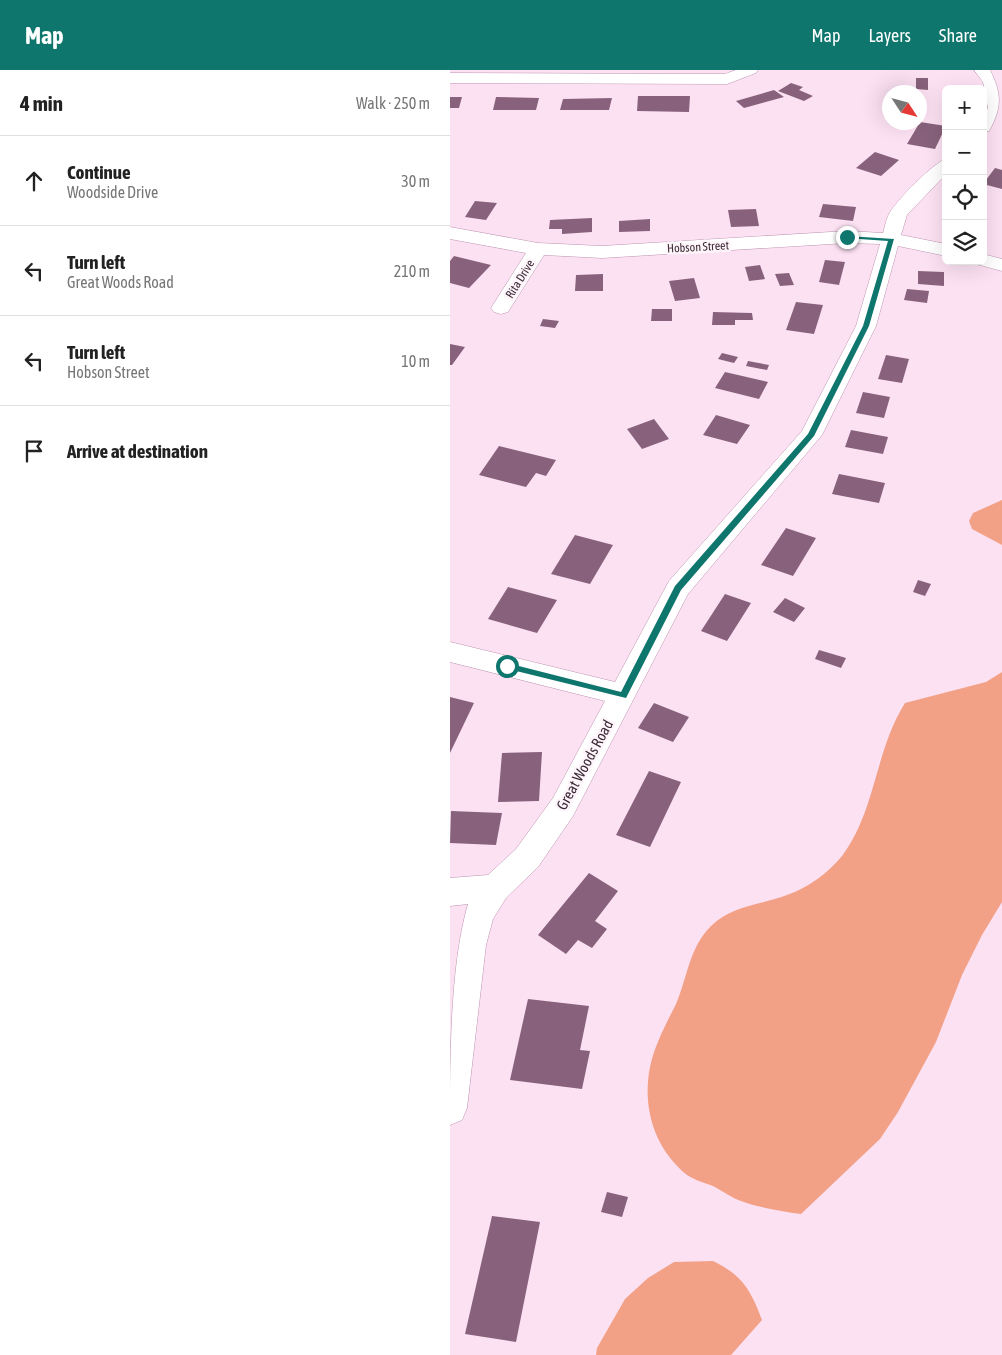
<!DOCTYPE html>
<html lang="en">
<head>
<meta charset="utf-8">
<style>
	body { margin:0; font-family:"Asap Condensed",sans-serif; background:#f2f2f2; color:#222 }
	.controls { position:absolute; right:15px; top:15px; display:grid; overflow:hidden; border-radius:8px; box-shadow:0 5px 20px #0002 }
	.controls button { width:45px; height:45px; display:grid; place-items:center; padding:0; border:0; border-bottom:1px solid #e0e0e0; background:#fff; color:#222; font:25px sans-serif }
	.compass { position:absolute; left:432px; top:15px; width:45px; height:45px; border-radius:50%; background:#fff; box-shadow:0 5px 20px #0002; rotate:126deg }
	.stop { position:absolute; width:15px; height:15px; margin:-11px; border:4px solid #0f766e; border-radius:50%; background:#fff }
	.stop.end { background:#0f766e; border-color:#fff; box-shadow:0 1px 5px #0008 }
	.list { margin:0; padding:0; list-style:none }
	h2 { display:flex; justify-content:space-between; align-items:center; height:65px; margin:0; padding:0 20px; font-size:21px }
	h2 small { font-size:16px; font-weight:400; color:#767676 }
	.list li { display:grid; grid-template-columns:32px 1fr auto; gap:15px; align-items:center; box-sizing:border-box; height:90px; padding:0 20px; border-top:1px solid #e0e0e0 }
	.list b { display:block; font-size:19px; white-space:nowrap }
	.list p { margin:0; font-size:16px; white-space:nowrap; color:#767676 }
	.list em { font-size:16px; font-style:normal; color:#767676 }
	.icon { flex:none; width:28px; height:28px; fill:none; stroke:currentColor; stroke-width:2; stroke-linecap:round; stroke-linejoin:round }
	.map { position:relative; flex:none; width:552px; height:1285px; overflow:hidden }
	header { display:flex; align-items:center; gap:30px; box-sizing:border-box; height:70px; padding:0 25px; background:#0f766e; color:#fff }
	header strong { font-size:24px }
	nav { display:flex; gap:28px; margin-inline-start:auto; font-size:18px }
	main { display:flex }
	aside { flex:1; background:#fff }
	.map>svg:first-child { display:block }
	.green { fill:#f2a187 }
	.building { fill:#88627c }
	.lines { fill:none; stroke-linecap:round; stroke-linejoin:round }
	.street-casing { stroke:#bc94af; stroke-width:1 }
	.street { fill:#fff; fill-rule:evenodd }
	.route { fill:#0f766e }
	.labels { text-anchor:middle; stroke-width:5; stroke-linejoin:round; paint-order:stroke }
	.far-street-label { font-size:12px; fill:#3c2b36; stroke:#fef5fa }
	.street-label { font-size:15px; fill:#3c2b36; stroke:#fef5fa }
</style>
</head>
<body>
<header>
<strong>Map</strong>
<nav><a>Map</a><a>Layers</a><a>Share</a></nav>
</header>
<main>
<aside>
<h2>4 min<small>Walk · 250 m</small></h2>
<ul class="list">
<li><svg class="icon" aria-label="ahead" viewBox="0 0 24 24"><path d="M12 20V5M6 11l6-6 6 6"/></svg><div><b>Continue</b><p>Woodside Drive</p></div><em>30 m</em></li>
<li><svg class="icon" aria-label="left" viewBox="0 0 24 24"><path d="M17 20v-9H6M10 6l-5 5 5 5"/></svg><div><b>Turn left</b><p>Great Woods Road</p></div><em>210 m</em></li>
<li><svg class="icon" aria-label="left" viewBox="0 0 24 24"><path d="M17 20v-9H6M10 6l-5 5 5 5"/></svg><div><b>Turn left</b><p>Hobson Street</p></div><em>10 m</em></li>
<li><svg class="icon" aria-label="arrive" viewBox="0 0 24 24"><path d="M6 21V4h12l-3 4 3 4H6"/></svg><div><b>Arrive at destination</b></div></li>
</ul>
</aside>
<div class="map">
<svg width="552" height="1285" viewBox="0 0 552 1285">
	<rect width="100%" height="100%" fill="#fce1f3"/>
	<path class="green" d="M552,430V475L522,459L519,451L523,443Z
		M552,602V832L532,865L512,905L486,972L448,1042L430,1069L351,1144C331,1141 310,1138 291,1131C282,1128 274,1122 265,1117C256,1113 246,1111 237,1105C204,1078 192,1037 200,997C205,974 216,954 226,934C238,906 239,878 261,856C282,835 311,835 337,825C358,818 378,803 392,786C426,741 425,680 455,633L536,612Z
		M263,1191C292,1205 301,1220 312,1250L281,1285H146L147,1278L175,1229L198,1208L224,1192Z"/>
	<path class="building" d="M466,8H478V20L466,19Z
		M341,13L353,17L349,20L363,26L354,31L328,21Z
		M324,20L334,27L294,38L286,31Z
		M188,26H240L239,42L187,41Z
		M0,27H12L9,38H0Z
		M46,27L89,28L86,40H43Z
		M162,28L159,40H110L113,29Z
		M470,52L496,56L485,79L457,74Z
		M425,82L449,90L431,106L406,98Z
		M545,98L552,100V119L533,114Z
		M25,131L47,133L36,150L15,147Z
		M373,134L406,137L403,151L369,147Z
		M306,139L309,156L281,157L278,140Z
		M142,148V162L112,164V159H99L100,150Z
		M200,149V161L169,162V151Z
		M4,186L41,195L19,218L0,213V191Z
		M375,190L395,192L389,215L369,212Z
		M310,195L315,209L299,211L295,197Z
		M468,201L494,202V216L468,214Z
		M339,203L344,215L330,216L325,204Z
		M153,204V221H125L126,205Z
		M244,208L250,228L225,231L219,211Z
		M457,219L479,221L477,233L454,230Z
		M346,232L373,235L364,264L336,260Z
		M202,239H222V251H201Z
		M263,242L302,243L303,250H285V255H262Z
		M93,249L109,251L105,258L90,256Z
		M0,274L15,277L2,295H0Z
		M272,283L288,287L284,293L268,289Z
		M436,285L459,289L452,313L428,309Z
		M298,291L319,295L317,300L296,296Z
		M275,302L318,312L309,329L265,318Z
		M413,322L440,327L434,348L406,343Z
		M266,345L300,355L287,374L253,365Z
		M204,349L219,369L192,379L177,359Z
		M401,360L438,367L433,384L395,377Z
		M49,376L106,390L96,406L86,403L76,417L29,405Z
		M389,404L435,413L429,433L382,424Z
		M336,458L366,468L343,506L311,495Z
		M125,465L163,475L140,514L101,504Z
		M468,510L481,514L475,526L463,522Z
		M58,517L107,530L87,563L38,549Z
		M275,524L301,533L277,571L251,561Z
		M335,528L355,538L344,552L323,542Z
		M369,580L396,588L391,598L365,589Z
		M0,627L24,633L0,683Z
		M204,633L239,647L223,672L188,658Z
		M92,682L89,731L48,732L52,683Z
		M199,701L231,712L200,777L166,765Z
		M1,741L52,743L46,775L0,773Z
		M139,803L168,821L145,851L157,859L142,878L128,870L116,884L88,865Z
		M78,929L139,936L130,980L140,981L132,1019L60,1010Z
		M157,1122L178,1127L172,1147L151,1142Z
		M42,1146L90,1152L66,1272L15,1264Z"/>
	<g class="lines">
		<g class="street-casing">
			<path id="street" d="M286,0H308L306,3L277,14L0,13V3L275,4Z
				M524,0H540C552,24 552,38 539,61L533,62V44L538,38L533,12Z
				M496,89V104L457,145L451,165L496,174V186L448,176L426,256L372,365L238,524L123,746L88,797L56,828L43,849L36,875L17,1038L12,1050L0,1055C0,988 0,896 18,834L0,836V808L38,805L66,779L103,728L155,631L0,592V572L165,612L219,511L352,361L406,256L430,174L397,173L152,188L94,185L58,242L51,244L44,242L41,238L76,183L0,169V157L88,173L152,176L397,161L433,163C435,157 436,149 439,144C445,132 484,92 496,89Z
				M533,184L552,189V201L526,194L524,191H533Z"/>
		</g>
		<use href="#street" class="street"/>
	</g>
	<path class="route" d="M397,166L444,169L419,256L364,366L231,520L176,628L54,598V594L57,593L171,622L225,516L358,364L413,256L438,171L395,168Z"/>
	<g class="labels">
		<g class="far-street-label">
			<text transform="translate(248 177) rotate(-3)" y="4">Hobson Street</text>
			<text transform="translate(70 209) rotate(-58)" y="4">Rita Drive</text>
		</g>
		<g class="street-label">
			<text transform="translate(135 695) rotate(-61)" y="5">Great Woods Road</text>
		</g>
	</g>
</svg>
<div class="controls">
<button>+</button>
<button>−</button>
<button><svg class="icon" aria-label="locate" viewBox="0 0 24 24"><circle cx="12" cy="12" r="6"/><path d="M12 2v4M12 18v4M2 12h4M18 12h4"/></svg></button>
<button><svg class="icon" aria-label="layers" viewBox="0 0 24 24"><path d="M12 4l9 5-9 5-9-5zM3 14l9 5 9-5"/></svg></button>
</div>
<svg class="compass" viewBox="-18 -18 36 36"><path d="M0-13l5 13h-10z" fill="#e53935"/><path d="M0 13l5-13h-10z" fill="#767676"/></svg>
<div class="stop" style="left:57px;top:596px"></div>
<div class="stop end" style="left:397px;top:167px"></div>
</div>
</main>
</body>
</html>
